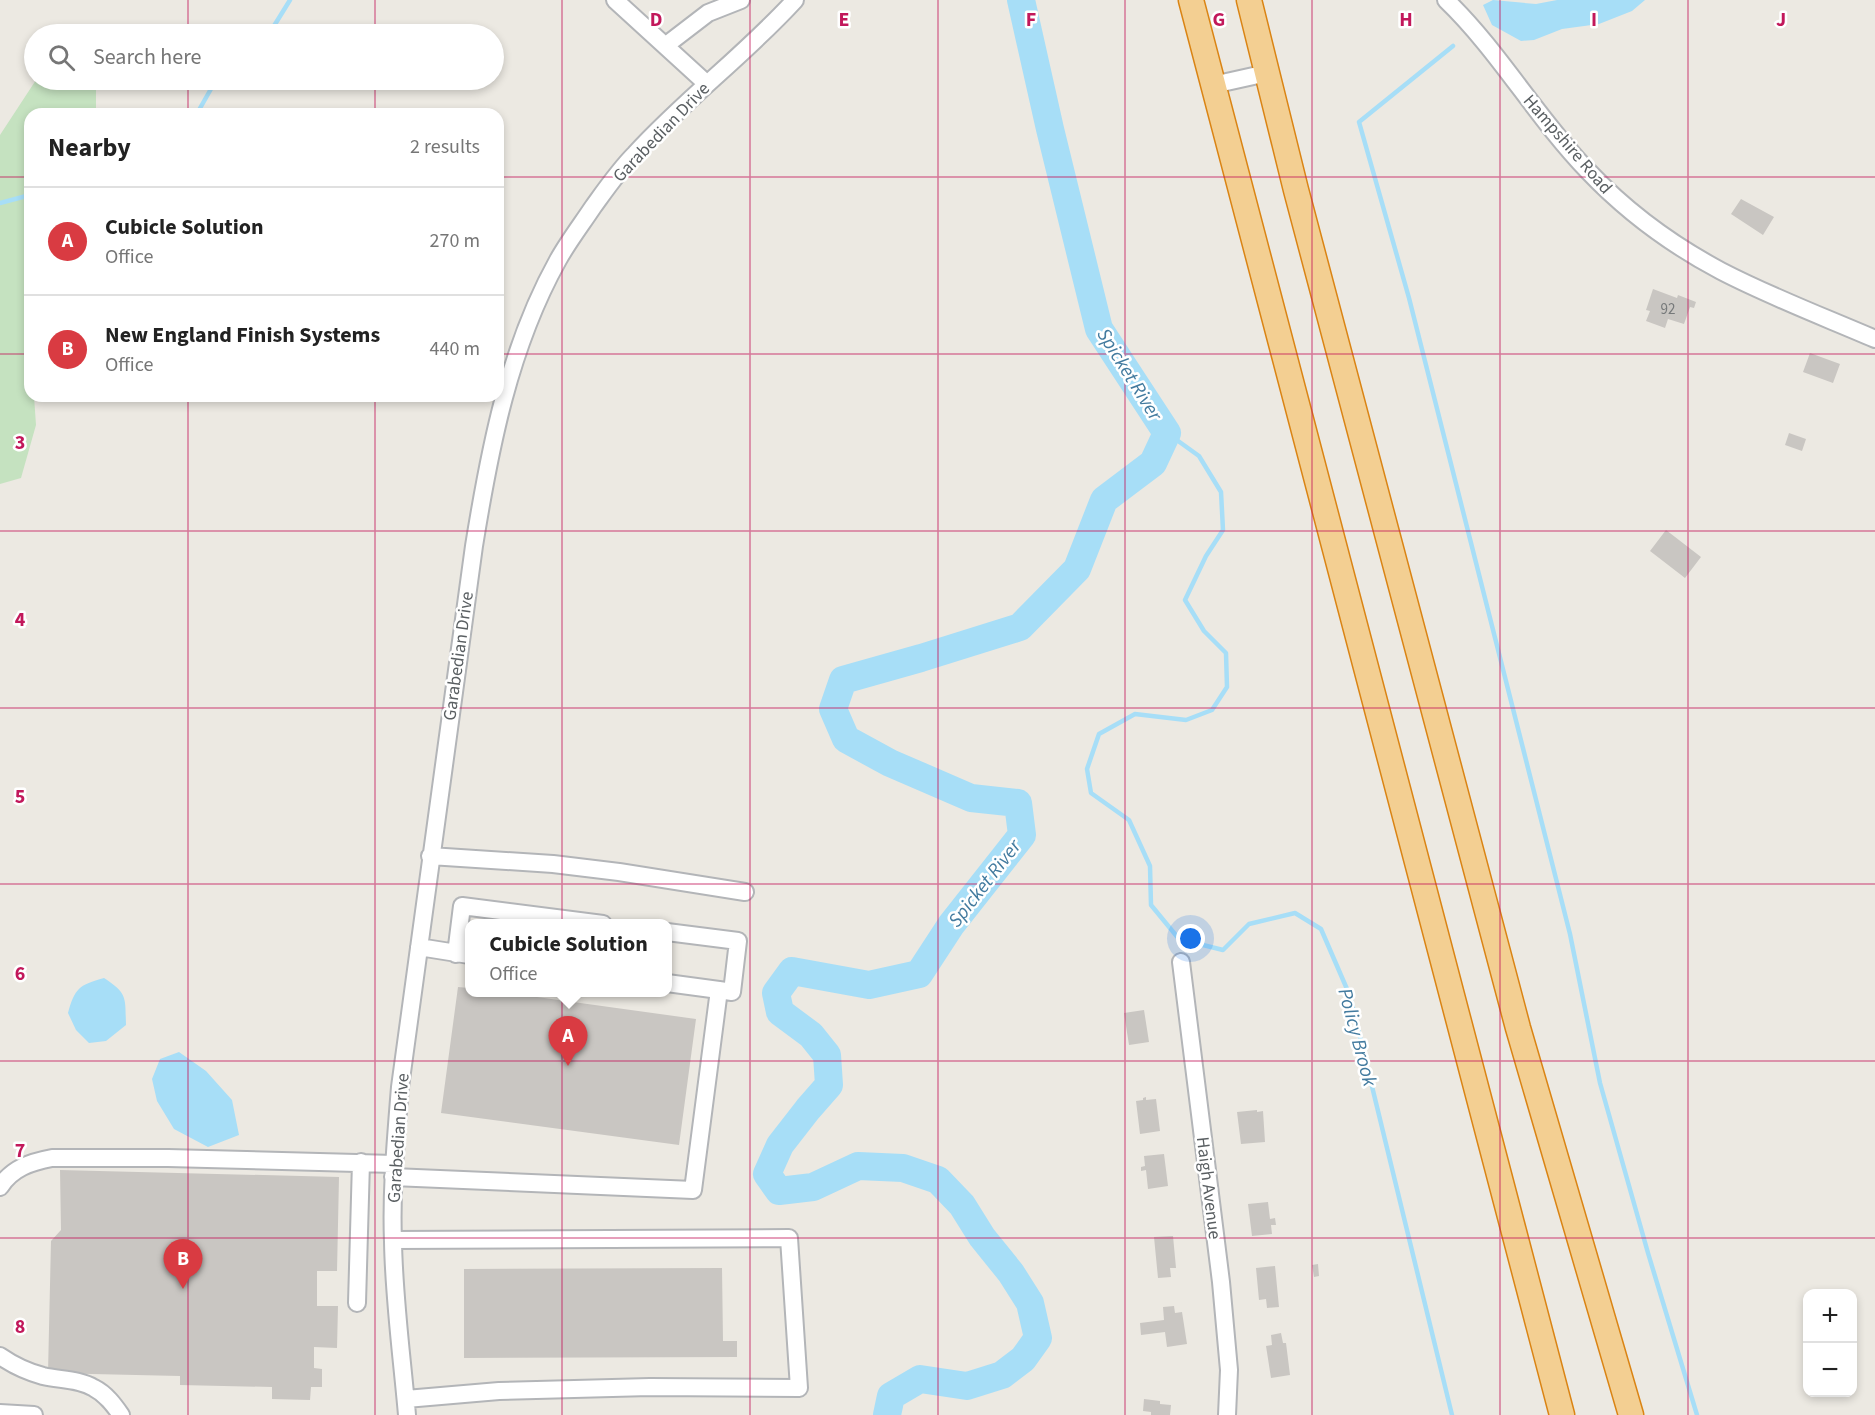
<!DOCTYPE html>
<html lang="en">
<head>
<meta charset="utf-8">
<style>
	body { margin:0; font-family:"Source Sans 3",sans-serif; background:#f2f2f2; color:#222 }
	.controls { position:absolute; right:18px; bottom:18px; display:grid; overflow:hidden; border-radius:12px; box-shadow:0 3px 9px #0003 }
	.controls button { width:54px; height:54px; display:grid; place-items:center; padding:0; border:0; border-bottom:2px solid #e0e0e0; background:#fff; color:#222; font:30px sans-serif }
	.you { position:absolute; left:1191px; top:939px; width:21px; height:21px; margin:-15px; border:4px solid #fff; border-radius:50%; background:#1a73e8; box-shadow:0 0 0 9px #1a73e833 }
	.badge { display:grid; place-items:center; width:39px; height:39px; border-radius:50%; background:#d93b42; color:#fff; font-size:20px; font-weight:700 }
	.pin { position:absolute; translate:-50% -50px; filter:drop-shadow(0 2px 3px #0008) }
	.pin::after { content:''; position:absolute; top:32px; width:21px; height:18px; background:inherit; clip-path:polygon(0 0,100% 0,50% 100%) }
	.popup { position:absolute; left:465px; top:919px; width:207px; height:78px; box-sizing:border-box; display:grid; place-content:center; border-radius:12px; background:#fff; filter:drop-shadow(0 2px 4px #0005); font-size:20px; white-space:nowrap; color:#767676 }
	.popup b { font-size:22px; color:#222 }
	.popup::after { content:''; position:absolute; left:50%; top:100%; margin-left:-12px; border:12px solid transparent; border-top-color:#fff }
	.list { margin:0; padding:0; list-style:none }
	h2 { display:flex; justify-content:space-between; align-items:center; height:78px; margin:0; padding:0 24px; font-size:26px }
	h2 small { font-size:20px; font-weight:400; color:#767676 }
	.list li { display:grid; grid-template-columns:39px 1fr auto; gap:18px; align-items:center; box-sizing:border-box; height:108px; padding:0 24px; border-top:2px solid #e0e0e0 }
	.list b { display:block; font-size:22px; white-space:nowrap }
	.list p { margin:0; font-size:20px; white-space:nowrap; color:#767676 }
	.list em { font-size:20px; font-style:normal; color:#767676 }
	.icon { flex:none; width:33px; height:33px; fill:none; stroke:currentColor; stroke-width:2; stroke-linecap:round; stroke-linejoin:round }
	.map { position:relative; flex:none; width:1875px; height:1415px; overflow:hidden }
	.search { position:absolute; background:#fff; box-shadow:0 3px 9px #0003; left:24px; top:24px; width:480px; height:66px; display:flex; align-items:center; gap:15px; box-sizing:border-box; padding:0 21px; border-radius:33px; color:#767676; font-size:22px }
	.panel { position:absolute; background:#fff; box-shadow:0 3px 9px #0003; left:24px; top:108px; width:480px; height:294px; border-radius:18px }
	.map>svg:first-child { display:block }
	.green { fill:#c5e2c0 }
	.water { fill:#a7def7 }
	.lines { fill:none; stroke-linecap:round; stroke-linejoin:round }
	.stream { stroke:#a7def7; stroke-width:4.5 }
	.river { stroke:#a7def7; stroke-width:28 }
	.building { fill:#c9c6c2 }
	.minor-casing { stroke:#b3b5b8; stroke-width:20 }
	.highway-casing { stroke:#da8414; stroke-width:27 }
	.minor { stroke:#fff; stroke-width:16 }
	.highway { stroke:#f3cf92; stroke-width:24 }
	.grid { fill:none; stroke:#c2185b; stroke-width:1.5; stroke-opacity:0.55 }
	.labels { text-anchor:middle; stroke-width:5; stroke-linejoin:round; paint-order:stroke }
	.number-label { font-size:15px; fill:#76797a }
	.street-label { font-size:18px; fill:#5a5f62; stroke:#fff }
	.water-label { font-size:20px; font-style:italic; fill:#437b9f; stroke:#fff }
	.grid-label { font-size:20px; text-anchor:middle; font-weight:bold; fill:#c2185b; stroke:#fff; stroke-width:5; stroke-linejoin:round; paint-order:stroke }
</style>
</head>
<body>
<div class="map">
<svg width="1875" height="1415" viewBox="0 0 1875 1415">
	<rect width="100%" height="100%" fill="#ece9e2"/>
	<path class="green" d="M36,80H92L96,81V109L98,114H30V310L27,314L30,354V396H34L36,425L21,478L0,484V135Z"/>
	<path class="water" d="M1493,0L1536,4L1557,0H1645L1632,11L1599,24L1562,29L1534,40L1521,41L1492,25L1483,5Z
		M104,978C128,994 125,997 126,1025L106,1041L89,1043L76,1030L68,1013C75,988 79,985 104,978Z
		M179,1052L206,1071L232,1100L239,1135L208,1147L174,1129L157,1101L152,1079L160,1059Z"/>
	<g class="lines">
		<path class="stream" d="M269,34L290,0
			M1453,46L1359,122L1409,298L1570,934L1600,1083L1648,1253L1697,1415
			M191,114L199,110L216,80
			M0,203L30,195
			M1167,433L1199,456L1221,492L1223,530L1206,556L1185,600L1204,631L1226,653L1227,687L1212,710L1186,720L1135,714L1099,734L1087,769L1091,793L1129,820L1150,866L1151,905L1179,939L1223,950L1249,924L1295,913L1321,929L1350,996L1452,1415"/>
		<path class="river" d="M887,1415L891,1396L920,1379L967,1386L1002,1375L1023,1359L1038,1338L1030,1303L1011,1273L982,1237L962,1205L938,1180L903,1168L858,1166L813,1187L779,1191L767,1174L780,1145L808,1109L829,1085L827,1055L811,1035L780,1012L776,993L792,971L869,985L919,974L951,925L1022,835L1018,803L971,798L890,763L846,739L833,709L843,680L921,658L1020,627L1077,569L1104,500L1153,463L1167,433L1099,329L1050,129L1021,0"/>
	</g>
	<path class="building" d="M1741,199L1774,217L1763,235L1731,214Z
		M1653,289L1677,298L1678,295L1696,302L1694,308L1690,307L1684,324L1668,319L1665,328L1646,321L1650,311L1646,310Z
		M1810,353L1840,364L1833,383L1803,372Z
		M1789,433L1806,439L1802,451L1785,445Z
		M1666,530L1701,557L1685,578L1650,551Z
		M458,987L469,988V992H500L696,1019L679,1145L441,1113Z
		M1144,1010L1149,1042L1129,1045L1124,1013Z
		M1146,1097V1100L1156,1099L1160,1131L1140,1134L1136,1101L1143,1100V1098Z
		M1257,1110V1112L1263,1111L1265,1142L1241,1144L1237,1112Z
		M1164,1154L1168,1186L1148,1189L1146,1170L1141,1171V1167L1145,1166L1144,1156Z
		M60,1170L339,1177L337,1271H317V1306H338L337,1348L314,1347V1368L322,1369V1387H311L310,1400L272,1399V1387L180,1385V1376L48,1373L51,1241L61,1230Z
		M1268,1202L1270,1219L1275,1218L1276,1225H1271L1272,1234L1252,1236L1248,1204Z
		M1173,1236L1176,1268H1170L1171,1277L1158,1278L1154,1237Z
		M1318,1264L1319,1276L1314,1277L1312,1265Z
		M1275,1266L1279,1307L1267,1308L1266,1299L1259,1300L1256,1268Z
		M722,1268L723,1341H737V1357L464,1358V1269Z
		M1174,1306L1175,1313L1182,1312L1187,1344L1167,1347L1165,1332L1141,1335L1140,1323L1164,1320L1163,1307Z
		M1281,1333L1283,1343H1286L1290,1375L1271,1378L1266,1346L1272,1345L1271,1335Z
		M1144,1399L1160,1401V1404L1171,1405L1170,1415H1151V1412L1143,1411Z"/>
	<g class="lines">
		<g class="minor-casing">
			<path id="minor" d="M615,0L707,84
				M1446,0C1499,51 1536,117 1588,171C1626,211 1672,245 1721,271C1771,297 1824,317 1875,339
				M665,46L708,13L741,0
				M1213,85L1267,73
				M430,856L553,864L619,872L745,892
				M667,932L738,941L732,992L719,990
				M419,947L469,955
				M456,954L462,906L603,924
				M1181,962L1221,1282L1229,1370L1227,1415
				M393,1177L693,1190L719,990L667,983
				M0,1187C12,1168 31,1162 52,1158H168L394,1164
				M393,1240L789,1238L799,1388L650,1387L499,1391L406,1399
				M357,1303L361,1162
				M0,1356C13,1365 28,1372 43,1376C60,1380 79,1379 94,1388C106,1394 114,1405 121,1415
				M0,1413L34,1415
				M407,1415C402,1357 394,1300 393,1242C391,1190 396,1138 400,1087L474,546C490,447 509,348 558,260C568,242 581,225 593,207C606,189 619,170 635,154C685,99 745,55 795,0"/>
		</g>
		<g class="highway-casing">
			<path id="highway" d="M1191,0L1562,1415
				M1249,0L1296,190L1518,1028L1631,1415"/>
		</g>
		<use href="#minor" class="minor"/>
		<use href="#highway" class="highway"/>
	</g>
	<path class="grid" d="M188,0V34M375,0V34M562,0V1415M750,0V1415M938,0V1415M1125,0V1415M1312,0V1415M1500,0V1415M1688,0V1415M188,80V114M375,80V114M0,177H30M498,177H1875M0,354H30M498,354H1875M188,396V1415M375,396V1415M0,531H1875M0,708H1875M0,884H1875M0,1061H1875M0,1238H1875"/>
	<g class="labels">
		<g class="number-label">
			<text x="1668" y="314">92</text>
		</g>
		<g class="street-label">
			<text transform="translate(661 132) rotate(-46)" y="6">Garabedian Drive</text>
			<text transform="translate(1568 144) rotate(49)" y="6">Hampshire Road</text>
			<text transform="translate(458 656) rotate(-82)" y="6">Garabedian Drive</text>
			<text transform="translate(398 1138) rotate(-86)" y="6">Garabedian Drive</text>
			<text transform="translate(1209 1188) rotate(83)" y="6">Haigh Avenue</text>
		</g>
		<g class="water-label">
			<text transform="translate(1130 374) rotate(58)" y="7">Spicket River</text>
			<text transform="translate(984 883) rotate(-52)" y="7">Spicket River</text>
			<text transform="translate(1358 1037) rotate(75)" y="7">Policy Brook</text>
		</g>
	</g>
	<g class="grid-label">
		<text x="656" y="26">D</text>
		<text x="844" y="26">E</text>
		<text x="1031" y="26">F</text>
		<text x="1219" y="26">G</text>
		<text x="1406" y="26">H</text>
		<text x="1594" y="26">I</text>
		<text x="1781" y="26">J</text>
		<text x="20" y="449">3</text>
		<text x="20" y="626">4</text>
		<text x="20" y="803">5</text>
		<text x="20" y="980">6</text>
		<text x="20" y="1157">7</text>
		<text x="20" y="1333">8</text>
	</g>
</svg>
<div class="controls">
<button>+</button>
<button>−</button>
</div>
<div class="you"></div>
<div class="pin badge" style="left:568px;top:1066px">A</div>
<div class="popup"><b>Cubicle Solution</b>Office</div>
<div class="pin badge" style="left:183px;top:1289px">B</div>
<div class="search"><svg class="icon" aria-label="search" viewBox="0 0 24 24"><circle cx="10" cy="10" r="6"/><path d="M15 15l6 6"/></svg>Search here</div>
<section class="panel">
<h2>Nearby<small>2 results</small></h2>
<ul class="list">
<li><span class="badge">A</span><div><b>Cubicle Solution</b><p>Office</p></div><em>270 m</em></li>
<li><span class="badge">B</span><div><b>New England Finish Systems</b><p>Office</p></div><em>440 m</em></li>
</ul>
</section>
</div>
</body>
</html>
